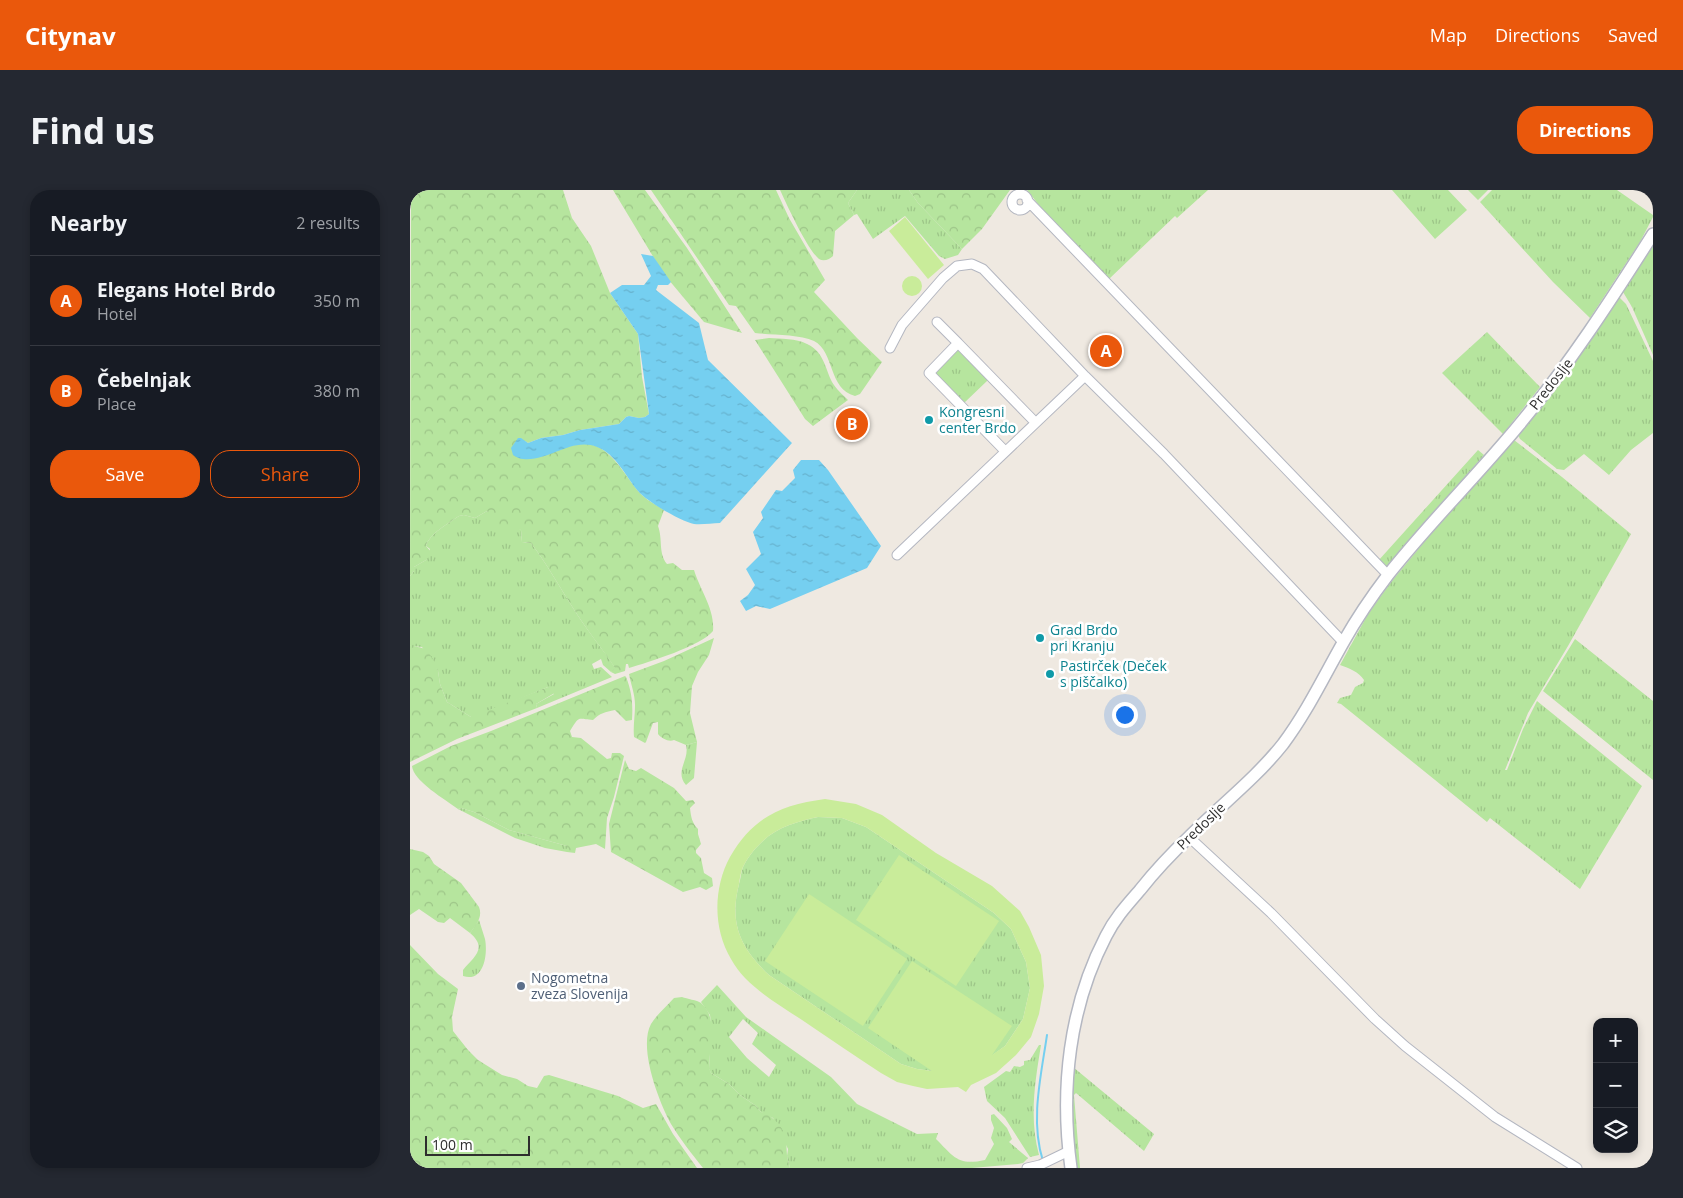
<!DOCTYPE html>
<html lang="en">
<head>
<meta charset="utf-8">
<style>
	body { margin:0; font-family:"Open Sans",sans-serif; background:#242831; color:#f1f3f6 }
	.controls { position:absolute; right:15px; bottom:15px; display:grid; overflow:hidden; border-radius:10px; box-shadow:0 2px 8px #0003 }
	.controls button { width:45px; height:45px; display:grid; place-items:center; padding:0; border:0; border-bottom:1px solid #363941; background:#171b24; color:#f1f3f6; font:25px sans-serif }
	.scale { position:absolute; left:15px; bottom:12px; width:105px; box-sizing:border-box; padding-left:5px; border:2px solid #2e2e2e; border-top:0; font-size:14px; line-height:18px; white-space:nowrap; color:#2e2e2e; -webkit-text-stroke:4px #fff; paint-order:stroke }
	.you { position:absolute; left:714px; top:524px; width:18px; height:18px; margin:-12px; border:4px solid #fff; border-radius:50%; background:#1a73e8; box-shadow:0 0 0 8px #1a73e833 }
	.badge { display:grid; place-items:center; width:32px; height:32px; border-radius:50%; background:#ea580c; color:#fff; font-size:16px; font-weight:700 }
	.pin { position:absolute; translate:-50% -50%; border:2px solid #fff; box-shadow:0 1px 5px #0006 }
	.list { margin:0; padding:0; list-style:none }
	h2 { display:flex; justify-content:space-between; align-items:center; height:65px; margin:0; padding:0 20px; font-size:21px }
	h2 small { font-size:16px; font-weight:400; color:#9ea1a6 }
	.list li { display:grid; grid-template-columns:32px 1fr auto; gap:15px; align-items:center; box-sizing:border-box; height:90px; padding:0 20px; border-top:1px solid #363941 }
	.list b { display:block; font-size:19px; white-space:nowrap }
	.list p { margin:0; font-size:16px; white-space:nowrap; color:#9ea1a6 }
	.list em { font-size:16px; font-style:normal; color:#9ea1a6 }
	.actions { display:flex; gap:10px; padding:15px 20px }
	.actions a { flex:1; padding:11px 0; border:1px solid #ea580c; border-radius:20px; text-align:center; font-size:18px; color:#ea580c }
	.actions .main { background:#ea580c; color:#fff }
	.icon { flex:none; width:28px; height:28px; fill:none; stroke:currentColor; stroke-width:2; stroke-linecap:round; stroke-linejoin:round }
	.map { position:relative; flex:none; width:1243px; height:978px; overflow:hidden; border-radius:20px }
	header { display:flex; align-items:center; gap:30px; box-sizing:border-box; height:70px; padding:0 25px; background:#ea580c; color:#fff }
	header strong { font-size:24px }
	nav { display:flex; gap:28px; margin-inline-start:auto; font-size:18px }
	.intro { display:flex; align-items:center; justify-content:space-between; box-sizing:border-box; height:120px; padding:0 30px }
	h1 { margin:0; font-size:35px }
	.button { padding:12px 22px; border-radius:20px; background:#ea580c; color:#fff; font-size:18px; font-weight:700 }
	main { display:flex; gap:30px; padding:0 30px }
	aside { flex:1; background:#171b24; border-radius:20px; box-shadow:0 2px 8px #0003 }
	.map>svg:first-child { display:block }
	.grass { fill:url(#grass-tufts); fill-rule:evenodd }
	.forest { fill:url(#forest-crowns) }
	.pitch { fill:#c9ec9a; fill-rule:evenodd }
	.water { fill:url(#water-ripples) }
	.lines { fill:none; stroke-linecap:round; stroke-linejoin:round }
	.stream { stroke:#75cff0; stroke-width:2 }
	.street-casing { stroke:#b4b7c1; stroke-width:11 }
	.secondary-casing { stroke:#b4b7c1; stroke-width:14 }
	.street { stroke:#fff; stroke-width:9 }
	.secondary { stroke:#fff; stroke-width:11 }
	.culture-dot { fill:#0f9aa8; stroke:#fff; stroke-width:2 }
	.service-dot { fill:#5c6f8a; stroke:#fff; stroke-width:2 }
	.labels { text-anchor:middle; stroke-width:5; stroke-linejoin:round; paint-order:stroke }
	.street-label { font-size:14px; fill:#2e2e2e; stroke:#fff }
	.culture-label { font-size:14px; fill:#0d838f; stroke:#fff; text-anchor:start }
	.service-label { font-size:14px; fill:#4e5e75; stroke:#fff; text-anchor:start }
</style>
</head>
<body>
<header>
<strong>Citynav</strong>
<nav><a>Map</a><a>Directions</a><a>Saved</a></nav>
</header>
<div class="intro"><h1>Find us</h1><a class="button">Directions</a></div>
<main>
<aside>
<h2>Nearby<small>2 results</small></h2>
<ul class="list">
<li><span class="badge">A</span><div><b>Elegans Hotel Brdo</b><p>Hotel</p></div><em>350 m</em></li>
<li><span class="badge">B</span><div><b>Čebelnjak</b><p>Place</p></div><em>380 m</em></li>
</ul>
<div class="actions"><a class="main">Save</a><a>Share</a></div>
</aside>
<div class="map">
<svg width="1243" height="978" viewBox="0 0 1243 978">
	<defs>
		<pattern id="grass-tufts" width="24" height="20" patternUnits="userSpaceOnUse" patternTransform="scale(1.25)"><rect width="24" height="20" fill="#b6e59e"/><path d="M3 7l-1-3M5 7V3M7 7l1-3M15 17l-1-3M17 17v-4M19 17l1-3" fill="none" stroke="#9dc588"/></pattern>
		<pattern id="forest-crowns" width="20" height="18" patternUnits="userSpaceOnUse" patternTransform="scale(1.25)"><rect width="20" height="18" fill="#b6e59e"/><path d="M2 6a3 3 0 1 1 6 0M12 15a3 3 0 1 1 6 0" fill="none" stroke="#9dc588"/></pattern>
		<pattern id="water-ripples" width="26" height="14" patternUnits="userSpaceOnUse" patternTransform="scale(1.25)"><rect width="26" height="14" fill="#75cff0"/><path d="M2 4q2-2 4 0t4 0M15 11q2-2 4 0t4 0" fill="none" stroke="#66b2ce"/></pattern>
	</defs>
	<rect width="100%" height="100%" fill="#efe9e1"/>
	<path class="grass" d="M447,0H499L508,13L552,59L548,65L535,69L529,66L495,26L463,49L447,24L444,25L438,13Z
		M617,0H798L767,28L765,26L699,89L640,29Z
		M982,0H1038L1057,20L1025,49Z
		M1058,0H1078L1068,10Z
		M1082,0H1207L1243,25V27L1230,52L1180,128L1143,92L1070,12Z
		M1243,53V165L1222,117L1213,102Z
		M1207,108H1210L1216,114L1243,171V243L1221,260L1199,285L1174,264L1154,280L1147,279L1110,249L1108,245L1155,185Z
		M1077,142L1130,197L1093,244L1032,183Z
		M547,161H550L577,188V191L553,214L525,184Z
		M1104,250L1152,287L1221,344L1158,456L1118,523L1095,580H1097L1113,539L1127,511L1232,596L1170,699L1080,628L1077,632L931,514L927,513L930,508L941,505L945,497L953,493L954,490C949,482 939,478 930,475L958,424L981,392L1015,351Z
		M1068,260L1074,265L976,378L968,371Z
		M77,321L111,340L112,352L121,353C137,374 149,396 163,418C176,439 192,458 206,479L201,482L193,475L191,469L182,474L184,479L191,477L202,487L127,518L126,514L144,504L138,497L65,527H61L37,512L30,494L28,481L12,457L1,456L0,455V386L4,381V377L16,370L20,359L16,356C19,344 39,333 49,326L54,325L65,328Z
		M1165,449L1243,511V590L1133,501Z
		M287,552L284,588L276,595C264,581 280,570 276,555Z
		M51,618L64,622L99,640L157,656V662L135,658L105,648L48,619Z
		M408,627L432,628L456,637L584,723L601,739L616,772L620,798L613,829L595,856L569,875L530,882L507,879L491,874L359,785C330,758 319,733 329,694C331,688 331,680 334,675C338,667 346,657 353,651C367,637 389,631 408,627Z
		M69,730C71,736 73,743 75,749C78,764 74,793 53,786V780C62,768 79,759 60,743Z
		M307,795L336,827L421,887L447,914L507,944L528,943L526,949C544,967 548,976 575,970L584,954L581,948L584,938L581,930V925L584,924L597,938L602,949L599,952L618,968L613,973L608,974L562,978H380L377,966L378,959L363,928L351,922L346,916L330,905L319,894L301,883L299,879L301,832L300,825L291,812ZM333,829L348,843L342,854L366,875L359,887L337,868L319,847Z
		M629,855H631C625,892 619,928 629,965L620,967L595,928L577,911L574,897L596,881L600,882L604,876L610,877L614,875V871L620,870Z
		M663,877L744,944L734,961L666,903L664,905L670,978H664L662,952Z"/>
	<path class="forest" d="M1,0H153L162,28L181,56L200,103L228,144L232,187L239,224L235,227L229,228L219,226L216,227L209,234L170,240L153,245L131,248L118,253L115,251L113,269C132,268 149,258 168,254C198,249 213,284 229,302C236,310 245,314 254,320L248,336C253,349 248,363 257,374L263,373L272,380H284C290,400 305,419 303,441C291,456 239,472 219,478L218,474H216L215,481L205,484L201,482L205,478C192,458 176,439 163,418C149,396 137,374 121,353L112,352L111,340L85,335L82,333L80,324L77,321L65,328L54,325L49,326C39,333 19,344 16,356L22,363L16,370L4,377V381L0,386Z
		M203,0H235L277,58L332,143L294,132L253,83Z
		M241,0H366L379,28L415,90L404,102L447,148L472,172L450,204L445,206C418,199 425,162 404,151C389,144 362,145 345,143L326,116L319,115Z
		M370,0H447L438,13L444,25L425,41L423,66C420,69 414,72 409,69C397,59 377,15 370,0Z
		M499,0H600L572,39L552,59L508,13Z
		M359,148C371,149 386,148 397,154C414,162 415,178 422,192C426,199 433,205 438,210L403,236L395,229L345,150Z
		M304,448L299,465L288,482L282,496L280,523L287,552L276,555L264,550C259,552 252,549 248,544V532L243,533L236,552L235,553L224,547C223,536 225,526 225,515C225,504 221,495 219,484L254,471Z
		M0,455L16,459L23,469L28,481L30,494L37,512L61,527L138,497L147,498L148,501L126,514L127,518L47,549L0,572Z
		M215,486L216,487C222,502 223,514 222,530L216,531L205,520C195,522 190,523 183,530C167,529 170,525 160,541L162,547L171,548L197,569L201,568L202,563H210L214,566L204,607L197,628L195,659L186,654L166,658L165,663L157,662V656L99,640L64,622L51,618L48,619C36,610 3,591 2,576L41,556L81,541Z
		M215,570L219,579L226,581L231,578L264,598L276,611L283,610L285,613L280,618C281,627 282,633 288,639V644L291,654L286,660V663L291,668L294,683L302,688L303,696L296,700L290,697L273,702L201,662L199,634Z
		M0,659L13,662L19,666L24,674L51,693L69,717C73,727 66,735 60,743L40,728L34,733L28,732L9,719L0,725Z
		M0,755L28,784L48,799L42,827L43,841L58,860L68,870L92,885L107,889L118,896L127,898L134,886L139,885L208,906L233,918L246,914L263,944L287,978H0Z
		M272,807C277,809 287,810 291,813C309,827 299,859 299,878L301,883L319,894L330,905L346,916L351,922L358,924L370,935L376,947L377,966L380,978H293C282,964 270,949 261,934C249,912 228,858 241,834C247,824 257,816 264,808Z"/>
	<path class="pitch" d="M495,27L534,75L518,89L479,41Z
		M492 96a10 10 0 1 1 20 0a10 10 0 1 1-20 0Z
		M415,609L446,614L472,625L526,663L582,696L610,721L619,737L631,765L634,796L629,824L621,847L606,865L586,883L561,895L556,902L548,897L517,899L503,896L487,892L471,883C445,866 420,849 395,832C370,815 336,797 321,769C303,739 303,698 320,667C343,627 371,615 415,609ZM408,627L432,628L456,637L584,723L601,739L616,772L620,798L613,829L595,856L582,865L602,836L502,771L458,838L522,881L507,879L491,874L359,785C330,758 319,733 329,694C330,688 331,680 334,675C338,667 346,657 353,651C367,637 389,631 408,627Z
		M489,665L589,731L546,796L446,730Z
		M399,704L497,769L453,836L355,771Z"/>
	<path class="water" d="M231,64L243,66L261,92L258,95H248L246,100L289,133L298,170L382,253L310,333C302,333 292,335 284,334C272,332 236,311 228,301C216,287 206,264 187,257C161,247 139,272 113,269C110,269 106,267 103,265L101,258L108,248H111L118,253L131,248L153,245L170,240L209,234L216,227L219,226L229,228L235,227L239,224L228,144L200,103L212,95H234L241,86Z
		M391,270H409L418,280L471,356L457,378L360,419L346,416L336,421L330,411L338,405L345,395L336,379L351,364L343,342L353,328L351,322L366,300L372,301L385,288L383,280Z"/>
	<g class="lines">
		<path class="stream" d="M633,971C620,931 631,886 637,845"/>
		<g class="street-casing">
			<path id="street" d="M602 12a8 8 0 1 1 16 0a8 8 0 1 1-16 0Z
				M617,10L978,385
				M527,132L548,153
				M480,158L492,135L533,88L547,76L562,74L573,79L675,186L754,264L933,452
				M595,261L519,183L548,153L625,232
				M487,365L675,186
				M779,647L861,723L965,829L995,856L1085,927L1167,978
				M617,978L630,975L659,961
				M1241,978L1243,976"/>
		</g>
		<g class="secondary-casing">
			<path id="secondary" d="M661,978C650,899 659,817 696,746C705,728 717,715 730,700C745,681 762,663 780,646C811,615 846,588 873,554C897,522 914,486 934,451C947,428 962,406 978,385C1019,333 1067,286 1109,235C1159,175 1201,110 1243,44"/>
		</g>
		<use href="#street" class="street"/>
		<use href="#secondary" class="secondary"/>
	</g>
	<g class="culture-dot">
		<circle cx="519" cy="230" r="5"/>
		<circle cx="630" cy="448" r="5"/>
		<circle cx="640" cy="484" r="5"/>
	</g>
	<circle class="service-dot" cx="111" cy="796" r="5"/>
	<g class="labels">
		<g class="street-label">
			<text transform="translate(1141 194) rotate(-52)" y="5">Predoslje</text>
			<text transform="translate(791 636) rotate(-44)" y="5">Predoslje</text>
		</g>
		<g class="culture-label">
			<text x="529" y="227">Kongresni<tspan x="529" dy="16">center Brdo</tspan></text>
			<text x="640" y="445">Grad Brdo<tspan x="640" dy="16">pri Kranju</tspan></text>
			<text x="650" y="481">Pastirček (Deček<tspan x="650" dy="16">s piščalko)</tspan></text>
		</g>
		<g class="service-label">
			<text x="121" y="793">Nogometna<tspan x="121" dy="16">zveza Slovenija</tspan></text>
		</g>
	</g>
</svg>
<div class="controls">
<button>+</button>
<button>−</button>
<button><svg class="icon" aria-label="layers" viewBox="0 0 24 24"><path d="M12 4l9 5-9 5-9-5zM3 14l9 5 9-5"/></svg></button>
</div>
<div class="scale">100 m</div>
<div class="you"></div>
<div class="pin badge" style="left:696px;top:161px">A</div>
<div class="pin badge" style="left:442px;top:234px">B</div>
</div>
</main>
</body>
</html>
